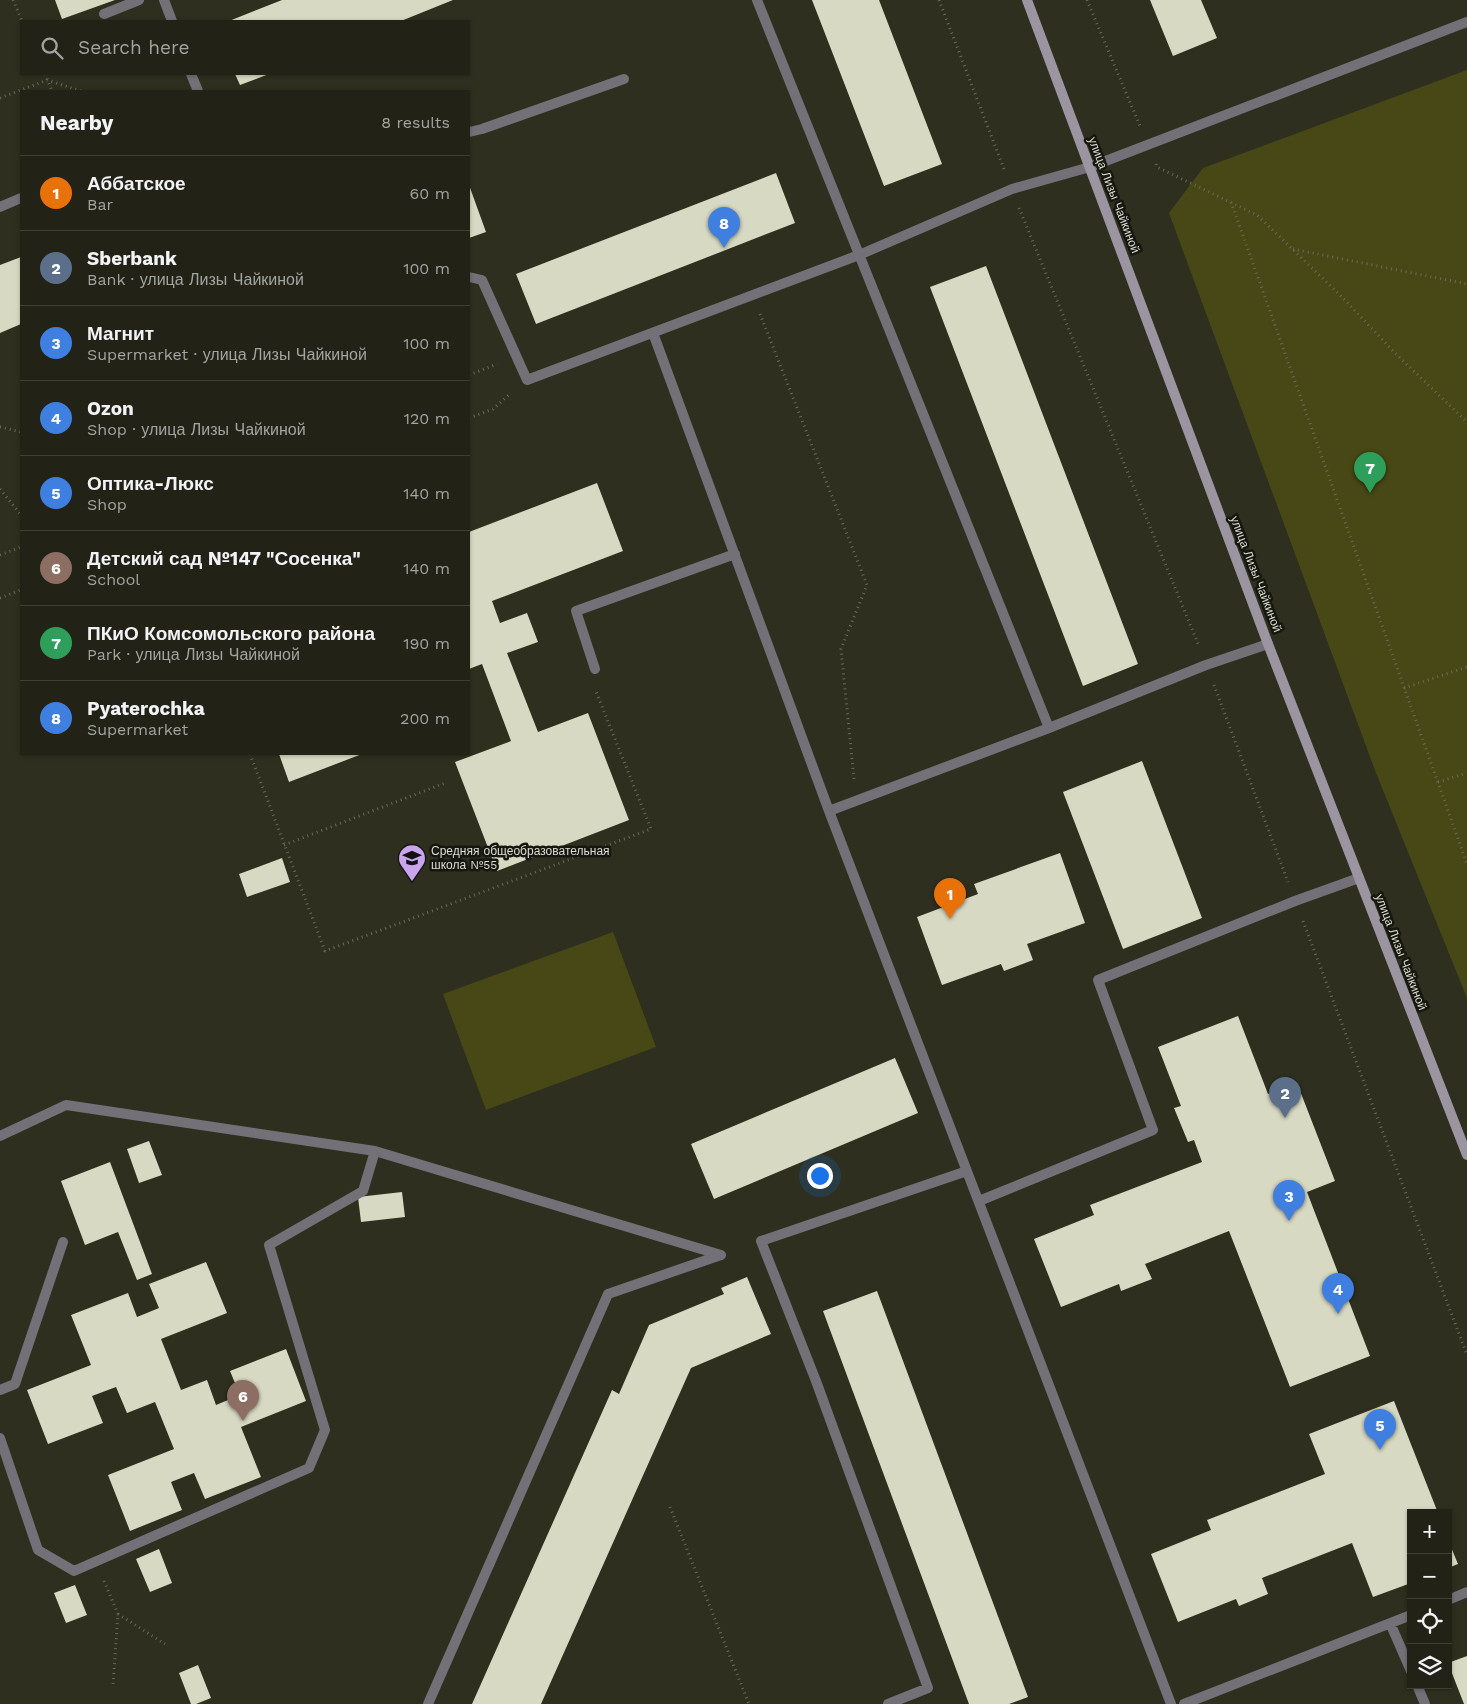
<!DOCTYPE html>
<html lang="en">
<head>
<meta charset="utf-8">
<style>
	body { margin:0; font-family:"Work Sans",sans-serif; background:#2a2b1f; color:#f1f3f6 }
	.controls { position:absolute; right:15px; bottom:15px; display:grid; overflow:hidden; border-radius:0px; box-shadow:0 1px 4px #0004 }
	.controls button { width:45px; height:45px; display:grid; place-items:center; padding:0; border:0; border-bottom:1px solid #3f4035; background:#222316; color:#f1f3f6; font:25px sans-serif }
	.you { position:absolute; left:819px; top:1175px; width:18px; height:18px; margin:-12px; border:4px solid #fff; border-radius:50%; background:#1a73e8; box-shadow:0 0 0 8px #1a73e833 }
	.badge { display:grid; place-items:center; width:32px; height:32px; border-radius:50%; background:#c9a5ee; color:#fff; font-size:16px; font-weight:700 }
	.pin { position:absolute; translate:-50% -41px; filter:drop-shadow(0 1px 2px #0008) }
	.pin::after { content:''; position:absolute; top:26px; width:18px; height:15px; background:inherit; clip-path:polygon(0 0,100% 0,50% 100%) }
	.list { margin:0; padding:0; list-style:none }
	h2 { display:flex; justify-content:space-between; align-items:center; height:65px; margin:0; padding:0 20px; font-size:21px }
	h2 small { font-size:16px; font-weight:400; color:#a2a4a1 }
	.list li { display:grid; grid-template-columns:32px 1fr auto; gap:15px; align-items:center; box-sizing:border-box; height:75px; padding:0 20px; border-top:1px solid #3f4035 }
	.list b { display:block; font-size:19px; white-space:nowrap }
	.list p { margin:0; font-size:16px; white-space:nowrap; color:#a2a4a1 }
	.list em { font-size:16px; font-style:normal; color:#a2a4a1 }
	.icon { flex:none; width:28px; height:28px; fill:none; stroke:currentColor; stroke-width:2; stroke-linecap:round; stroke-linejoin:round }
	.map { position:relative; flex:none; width:1467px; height:1704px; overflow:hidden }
	.search { position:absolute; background:#222316; box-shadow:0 1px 4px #0004; left:20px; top:20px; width:450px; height:55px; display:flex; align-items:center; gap:12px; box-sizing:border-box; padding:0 18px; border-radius:0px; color:#a2a4a1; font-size:19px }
	.panel { position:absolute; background:#222316; box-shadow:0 1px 4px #0004; left:20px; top:90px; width:450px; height:665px; border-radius:0px }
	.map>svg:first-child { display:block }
	.green { fill:#474815 }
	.building { fill:#d7d9c2 }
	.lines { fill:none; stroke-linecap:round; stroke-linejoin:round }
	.path { stroke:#696a5b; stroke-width:3; stroke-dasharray:1 4; stroke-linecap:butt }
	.lane { stroke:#737078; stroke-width:10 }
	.street { stroke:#737078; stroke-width:10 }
	.secondary { stroke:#9b95a2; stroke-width:10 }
	.labels { text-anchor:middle; stroke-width:5; stroke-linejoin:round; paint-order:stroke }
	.street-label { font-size:12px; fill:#dcddd2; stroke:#16170f }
	.poi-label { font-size:12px; fill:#dcddd2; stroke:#16170f; text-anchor:start }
</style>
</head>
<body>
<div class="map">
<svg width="1467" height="1704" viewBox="0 0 1467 1704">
	<rect width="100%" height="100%" fill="#2e2f1e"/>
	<path class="green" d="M1467,70V998L1376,773L1169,213L1203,168Z
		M613,932L656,1047L486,1110L443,994Z"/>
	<path class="building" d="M55,0H115L62,19Z
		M282,0H453L401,21H229Z
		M812,0H879L942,164L884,186Z
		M1150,0H1201L1217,38L1173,56Z
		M235,74H269L240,85Z
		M776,173L795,223L536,324L516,274Z
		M469,185L486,232L469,238Z
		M21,257V324L0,333V265Z
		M986,266L1138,664L1083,686L930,287Z
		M597,483L623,551L492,601L500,623L527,613L538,642L507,653L538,732L588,713L629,820L497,871L455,762L511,741L482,664L469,669V532Z
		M279,754H362L289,782Z
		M1142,761L1202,918L1123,949L1063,792Z
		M1060,853L1085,923L1027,944L1033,960L1004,971L1001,964L942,985L917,917L978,894L974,884Z
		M282,858L290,882L247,897L239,874Z
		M1238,1016L1268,1094L1297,1083L1335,1181L1307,1192L1370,1356L1290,1387L1229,1231L1145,1264L1152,1279L1121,1291L1119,1284L1061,1307L1034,1239L1094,1215L1090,1205L1202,1162L1194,1140L1188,1142L1174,1108L1181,1106L1158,1047Z
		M895,1058L918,1113L714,1199L691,1144Z
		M149,1141L162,1175L139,1183L127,1149Z
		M110,1162L152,1274L137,1280L118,1232L85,1245L61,1181Z
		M402,1192L405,1217L361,1222L358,1197Z
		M206,1262L227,1313L161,1339L181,1390L207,1380L216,1405L240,1395L230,1371L286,1349L306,1401L241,1427L261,1477L205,1499L194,1473L171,1482L182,1510L130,1531L108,1475L174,1449L155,1402L127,1413L116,1387L92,1396L103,1423L48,1444L27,1390L91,1365L71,1315L128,1293L137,1317L159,1308L149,1284Z
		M747,1277L771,1334L691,1368L541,1704H472L612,1390L619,1394L649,1325L724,1294L721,1288Z
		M877,1291L1028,1697L1009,1704H969L823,1311Z
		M1394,1401L1438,1513H1411V1583L1373,1597L1352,1543L1262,1578L1268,1594L1239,1606L1236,1599L1178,1622L1151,1554L1211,1530L1207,1520L1325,1474L1309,1434Z
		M1448,1540L1458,1564L1448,1568Z
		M159,1549L172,1583L150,1592L136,1559Z
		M75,1585L87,1615L66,1623L54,1593Z
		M1467,1656V1704H1464L1448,1663Z
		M198,1665L211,1698L196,1704H191L179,1673Z"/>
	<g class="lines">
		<path class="path" d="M13,0L22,21
			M939,0L1004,169
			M1087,0L1140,126
			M45,74L52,91
			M0,98L47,80L81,91
			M1156,164L1157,167L1257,215L1340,295L1395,353L1467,422
			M1231,202L1467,864
			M1019,208L1199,646
			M1293,249L1467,284
			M760,314L867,585L841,649L854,779
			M469,375L497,364
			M469,418L493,409L511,393
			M0,427L21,432
			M0,489L21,515
			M0,555L21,547
			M0,598L21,590
			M1214,685L1288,882
			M1404,688L1467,667
			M250,754L325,951L651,829L595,689
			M1438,782L1467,773
			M284,845L445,783
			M1303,921L1467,1355
			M670,1507L749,1704
			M104,1581L118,1614L113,1685
			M118,1614L165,1644"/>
		<path class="lane" d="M164,0L172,21
			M757,0L1049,728
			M104,14L139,0
			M191,74L198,91
			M469,132L482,129L624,79
			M0,207L21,198
			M469,277L482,280L527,380L859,255L1012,189L1090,167
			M653,333L829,811L1049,728L1206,665L1268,644
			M595,669L576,611L735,554
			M829,811L1171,1704
			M0,1136L66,1105L375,1151L721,1255
			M979,1201L1153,1130L1098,980L1295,901L1359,878
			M0,1390L15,1384L63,1242
			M0,1438L38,1550L74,1571L309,1468L325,1430L269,1245L363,1191L375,1151
			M1448,1600L1467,1592
			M1390,1623L1411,1671
			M1417,1685L1425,1704
			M428,1704L608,1294L721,1255
			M888,1704L928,1688L816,1381L761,1241L967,1171
			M1184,1704L1411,1615"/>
		<path class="street" d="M1090,167L1467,22"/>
		<path class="secondary" d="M1027,0L1268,644L1467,1155"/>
	</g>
	<defs>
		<g id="school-pin" transform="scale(1.4375)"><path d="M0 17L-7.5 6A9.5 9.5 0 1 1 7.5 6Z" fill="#c9a5ee" stroke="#16170f"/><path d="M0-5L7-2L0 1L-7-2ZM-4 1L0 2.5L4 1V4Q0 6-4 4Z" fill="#111"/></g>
	</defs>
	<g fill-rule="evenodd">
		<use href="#school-pin" x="412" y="858"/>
	</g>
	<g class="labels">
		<g class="street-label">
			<text transform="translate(1114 195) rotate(69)" y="4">улица Лизы Чайкиной</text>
			<text transform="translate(1256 574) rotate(69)" y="4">улица Лизы Чайкиной</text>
			<text transform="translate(1401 952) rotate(69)" y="4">улица Лизы Чайкиной</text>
		</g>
		<g class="poi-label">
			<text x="431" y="855">Средняя общеобразовательная<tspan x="431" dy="14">школа №55</tspan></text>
		</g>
	</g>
</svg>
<div class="controls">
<button>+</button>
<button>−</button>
<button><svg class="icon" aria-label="locate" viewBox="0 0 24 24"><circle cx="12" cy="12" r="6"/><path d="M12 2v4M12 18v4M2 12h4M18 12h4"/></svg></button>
<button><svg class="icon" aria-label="layers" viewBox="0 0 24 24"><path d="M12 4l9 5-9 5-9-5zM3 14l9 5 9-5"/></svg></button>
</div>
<div class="you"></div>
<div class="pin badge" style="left:950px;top:919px;background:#e8710a">1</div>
<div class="pin badge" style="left:1285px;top:1118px;background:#5c6f8a">2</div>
<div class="pin badge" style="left:1289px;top:1221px;background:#3f7fe0">3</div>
<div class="pin badge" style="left:1338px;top:1314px;background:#3f7fe0">4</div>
<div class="pin badge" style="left:1380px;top:1450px;background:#3f7fe0">5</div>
<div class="pin badge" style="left:243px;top:1421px;background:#8d6e63">6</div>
<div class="pin badge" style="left:1370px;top:493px;background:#2e9e5b">7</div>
<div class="pin badge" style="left:724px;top:248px;background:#3f7fe0">8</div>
<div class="search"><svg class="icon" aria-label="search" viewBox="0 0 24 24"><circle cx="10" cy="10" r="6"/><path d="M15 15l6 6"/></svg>Search here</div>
<section class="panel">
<h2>Nearby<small>8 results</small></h2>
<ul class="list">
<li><span class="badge" style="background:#e8710a">1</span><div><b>Аббатское</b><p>Bar</p></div><em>60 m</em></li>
<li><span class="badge" style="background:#5c6f8a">2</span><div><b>Sberbank</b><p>Bank · улица Лизы Чайкиной</p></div><em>100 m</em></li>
<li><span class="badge" style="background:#3f7fe0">3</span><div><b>Магнит</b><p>Supermarket · улица Лизы Чайкиной</p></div><em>100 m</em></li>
<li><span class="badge" style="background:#3f7fe0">4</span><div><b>Ozon</b><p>Shop · улица Лизы Чайкиной</p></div><em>120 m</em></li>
<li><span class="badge" style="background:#3f7fe0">5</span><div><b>Оптика-Люкс</b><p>Shop</p></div><em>140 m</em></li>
<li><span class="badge" style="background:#8d6e63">6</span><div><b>Детский сад №147 &quot;Сосенка&quot;</b><p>School</p></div><em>140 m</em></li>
<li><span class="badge" style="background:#2e9e5b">7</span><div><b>ПКиО Комсомольского района</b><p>Park · улица Лизы Чайкиной</p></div><em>190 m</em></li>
<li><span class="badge" style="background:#3f7fe0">8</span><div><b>Pyaterochka</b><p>Supermarket</p></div><em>200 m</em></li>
</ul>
</section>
</div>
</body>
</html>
